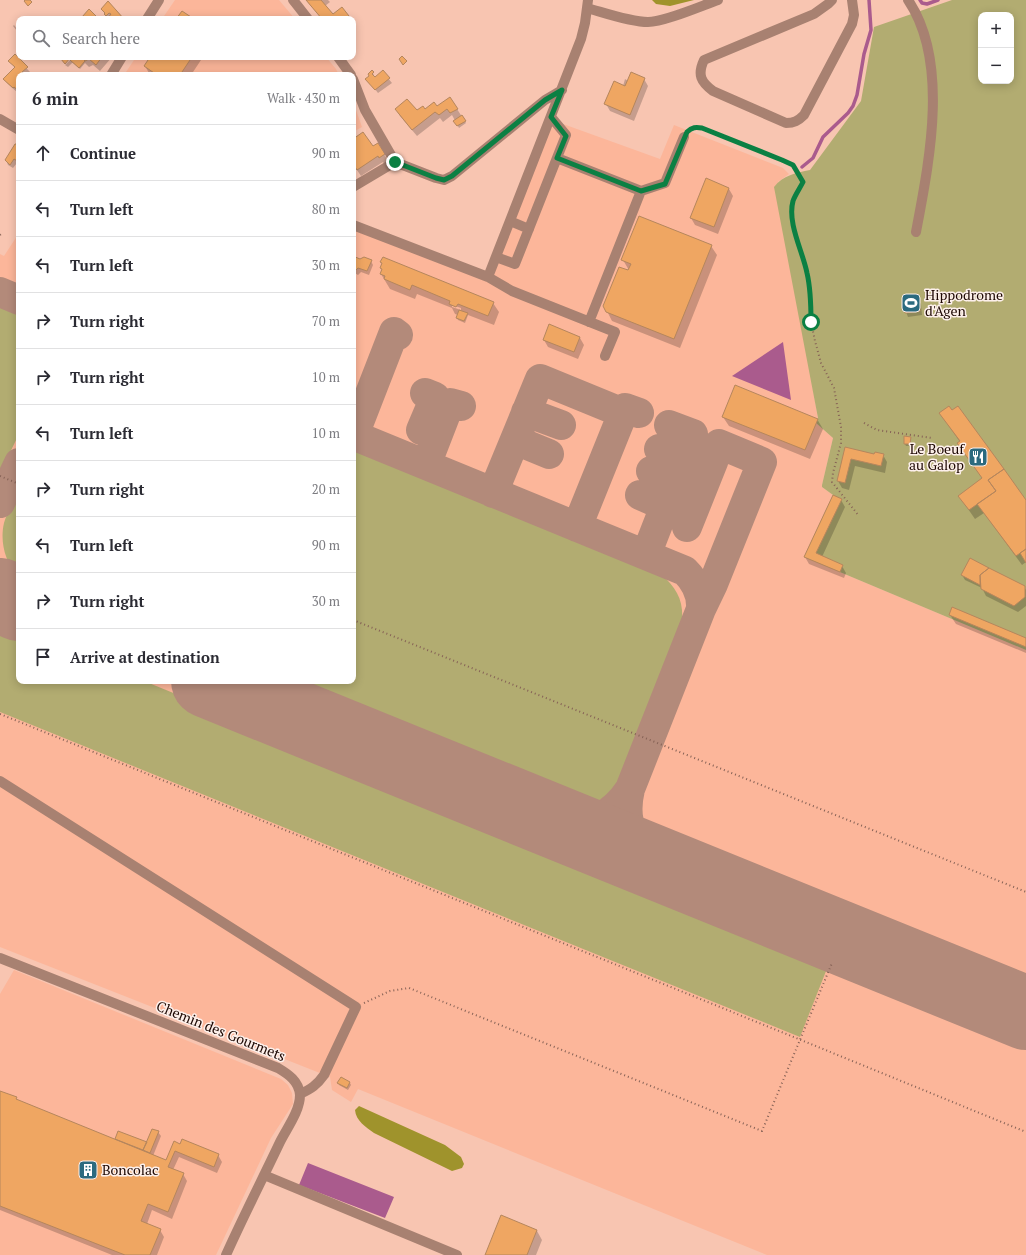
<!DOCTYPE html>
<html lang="en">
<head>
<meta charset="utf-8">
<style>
	body { margin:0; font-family:"PT Serif",serif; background:#f7f7f7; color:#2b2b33 }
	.controls { position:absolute; right:12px; top:12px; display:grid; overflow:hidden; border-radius:8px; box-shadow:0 2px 10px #0003 }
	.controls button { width:36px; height:36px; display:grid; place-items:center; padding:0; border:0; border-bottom:1px solid #e1e1e2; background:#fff; color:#2b2b33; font:20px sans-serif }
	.stop { position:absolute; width:12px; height:12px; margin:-9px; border:3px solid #0b8043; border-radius:50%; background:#fff }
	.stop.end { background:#0b8043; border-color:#fff; box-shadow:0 1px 4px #0008 }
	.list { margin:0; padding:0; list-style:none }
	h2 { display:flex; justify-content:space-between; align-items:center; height:52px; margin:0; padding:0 16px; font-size:17px }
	h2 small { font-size:13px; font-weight:400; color:#7c7c81 }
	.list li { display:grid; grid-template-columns:26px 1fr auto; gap:12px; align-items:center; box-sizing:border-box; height:56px; padding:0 16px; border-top:1px solid #e1e1e2 }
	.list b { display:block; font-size:15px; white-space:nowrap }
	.list em { font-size:13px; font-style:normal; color:#7c7c81 }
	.icon { flex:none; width:22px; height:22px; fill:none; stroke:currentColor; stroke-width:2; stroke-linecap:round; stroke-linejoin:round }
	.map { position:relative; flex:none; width:1026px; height:1255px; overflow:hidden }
	.search { position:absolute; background:#fff; box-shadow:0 2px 10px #0003; left:16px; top:16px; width:340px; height:44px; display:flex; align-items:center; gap:10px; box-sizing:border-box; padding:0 14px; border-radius:8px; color:#7c7c81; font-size:15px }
	.panel { position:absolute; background:#fff; box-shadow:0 2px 10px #0003; left:16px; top:72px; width:340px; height:612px; border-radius:8px }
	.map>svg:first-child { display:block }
	.built { fill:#fcb69a }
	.green { fill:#b2ac71; fill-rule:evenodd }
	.forest { fill:#9f932c }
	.water { fill:#aa5b8d }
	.shadow { fill:#0003; fill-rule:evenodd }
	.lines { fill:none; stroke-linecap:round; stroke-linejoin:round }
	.stream { stroke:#aa5b8d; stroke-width:3.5 }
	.taxiway { stroke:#b38a7a; stroke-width:30 }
	.runway { stroke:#b38a7a; stroke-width:74 }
	.building { fill:#efa662; stroke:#b5865d }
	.path { stroke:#866256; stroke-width:2; stroke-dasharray:1 3; stroke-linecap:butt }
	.minor { stroke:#a88171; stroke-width:10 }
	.route { stroke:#0b8043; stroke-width:5 }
	.labels { text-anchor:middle; stroke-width:3; stroke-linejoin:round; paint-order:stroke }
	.poi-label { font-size:14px; fill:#1c0702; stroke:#fdf0eb; text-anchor:start }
	.street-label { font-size:14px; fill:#1c0702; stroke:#fdf0eb }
</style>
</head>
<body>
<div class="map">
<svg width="1026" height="1255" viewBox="0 0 1026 1255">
	<rect width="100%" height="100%" fill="#f8c5b1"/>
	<path class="built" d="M175,0H279L295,19H162Z
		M136,57H326L336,69L339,75H124Z
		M353,103L357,113L362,127L353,132Z
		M552,120L660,159L674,125L783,168L789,174L778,182L818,419L816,423L833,438L822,485V487L833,495L804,557L1026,650V1255H767L358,1089L351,1102L332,1090L330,1077L0,947V254L4,256L19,233V681H353V227L489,278Z
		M14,970L281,1079L288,1085L292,1093L293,1104L271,1138L216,1255H0V994Z"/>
	<path class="green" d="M952,0H1026V650L804,557L833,495L822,487V485L833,438L816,423L818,418L774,187C783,175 796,173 810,170L861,101L874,27ZM981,15H1011V81H981Z
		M0,305L19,313V434L0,473Z
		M353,448L660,573C680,591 685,604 681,631L621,780C611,797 595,806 575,803L276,681H353Z
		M19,491V575C4,563 0,540 4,523C7,512 14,501 19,491Z
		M0,622L19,630V681H144L830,961L800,1037L0,712Z"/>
	<path class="forest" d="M652,0H694L670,6L656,4Z
		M359,1106L445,1145L461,1157L464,1164L462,1168L452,1171L374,1133C366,1127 356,1121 355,1110Z"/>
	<path class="water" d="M783,342L791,400L732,376Z
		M308,1163L394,1197L385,1218L299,1185Z"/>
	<path class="shadow" d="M306,0H328L330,2L325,6L333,16H349L350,19H322Z
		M102,9L123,19H103L106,16Z
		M45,16L49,19H43Z
		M14,25L18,30L17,31L13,26Z
		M15,56L30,72L26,75H19V94L7,83L4,79L15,68L10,61Z
		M73,57H112L100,71L93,65L89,67L85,63L80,69L73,62L68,67L65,65Z
		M152,57H203L191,75H150L145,66Z
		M383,72L392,83L378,93L367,79L373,73L375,78Z
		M625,79L628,81L644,79L648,86L634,121L610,111L606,104L623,86Z
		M437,108L457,109L466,123L459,128L452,115L443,122L440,118L417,136L400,116L396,109L416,112Z
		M353,140L373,148L384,154L388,161L384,164L383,162L361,176L353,164Z
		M19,143V164L17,163L13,168L8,165L6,160Z
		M729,189L733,196L718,234L695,225L691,218Z
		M711,246L717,255L680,348L612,321L607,311L630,272L623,260Z
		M353,257L360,260L371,261L373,265L369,275L361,272L358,275L353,272Z
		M383,264L493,303L499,312L494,325L468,315L465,323L458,320L457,318L458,315L455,314L452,308L417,294L415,299L390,289L381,274ZM452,305L461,308V310L452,307Z
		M918,300L921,304L922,315L908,317L906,312Z
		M550,326L580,338L584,345L578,359L548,347L544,340Z
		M940,413L1026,502V562L1022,565L984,513L975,519L959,496L983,479L964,453L958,443L960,442Z
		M723,417L817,419L823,429L810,459L729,426Z
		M911,437V446H906L905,444Z
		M845,449L875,455H883L887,462L885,473L855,466L849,490L842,488L838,481Z
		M841,500L845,507L822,557L842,566L846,573L844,578L809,564L805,557Z
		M970,560L1024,587L1026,590V606L1018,612L986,596L982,588L965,580L962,575Z
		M950,615L1026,639V653L956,624Z
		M341,1078L350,1083L351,1085L348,1090L339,1085L338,1083Z
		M0,1092L16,1098L17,1101L117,1141L116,1139L147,1143L158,1132L161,1136L153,1156L167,1161L175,1143L218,1155L222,1162L217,1173L179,1157L173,1170L183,1174L187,1181L172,1219L152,1210L147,1224L160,1230L164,1237L157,1255H112L0,1210Z
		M537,1231L542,1240L536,1255H486Z"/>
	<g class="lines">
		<path class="stream" d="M920,0L922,3L927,4L938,0
			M802,167L813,158L823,137L848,113L853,106L857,95L864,54L871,30L869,0"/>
		<path class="taxiway" d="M0,292L19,300
			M526,412L561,425
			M421,430L435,397L425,393
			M353,435L685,571C695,581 702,595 701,609
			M354,435L394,332L398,335
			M515,440L549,454
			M659,449L684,459
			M426,465L450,403L461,406
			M651,471L675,482
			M493,493L540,379L623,413
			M640,495L665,506
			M0,503L19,463
			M577,527L625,408L639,413
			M646,555L693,434L669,425
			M0,591L19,603
			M630,789C621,827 636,846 666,867
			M555,822C590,824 610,819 630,789L701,609L713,584L762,462L719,444L713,462L687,527"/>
		<path class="runway" d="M0,595L19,604
			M208,681L1026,1013"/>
	</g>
	<path class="building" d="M25,0H30L32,2L28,6L24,1Z
		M306,0H321L333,14L342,7L349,16L345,19H322Z
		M108,1L124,19H107L111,14L109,13L106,16L104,14L105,13L101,9Z
		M89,9L97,17L95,19H84L82,17Z
		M182,11L194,19H176Z
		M15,54L28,67L22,72L25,75H19V91L14,87L13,88L3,79L15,67L8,61Z
		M402,56L407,61L403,65L399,59Z
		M63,57H71L65,64L61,59Z
		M72,57H81L85,61L79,68L70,60Z
		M81,57H102L96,65L89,59L85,61Z
		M150,57H192L180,75H157L144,66Z
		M372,70L374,72L372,74L375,77L383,70L390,78L375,90L365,79L369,76L368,74Z
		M631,72L645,78L630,115L604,104L614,81L625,86Z
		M450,97L458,109L450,113L447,109L439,115L435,112L412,130L395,109L407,99L417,110L423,106L425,109L434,102L437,106Z
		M462,115L466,121L457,126L453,121Z
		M363,132L373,146L378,143L385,154L379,158L378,156L357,170L353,164V139Z
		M19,141V162L14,159L10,165L5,160L15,144H17Z
		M706,178L729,188L714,227L690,218Z
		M639,216L712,245L674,339L606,312L603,306L619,267L628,270L631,264L621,260Z
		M353,256L360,259L364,257L372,260L367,271L358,268L355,271L353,270Z
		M383,257L494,302L488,316L458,304L456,307L449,304L450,301L412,285L410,290L384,279L385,276L380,274L382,269L380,268L382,263L380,262Z
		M919,299L920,311L905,313L904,301Z
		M459,310L468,313L464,321L456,318Z
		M549,324L580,337L574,352L543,340Z
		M735,385L818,419L805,450L722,417Z
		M949,406L952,410L958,406L1004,469L988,480L996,491L969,510L958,496L982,478L957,443L960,441L939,413Z
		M904,436L911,437L910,444H904Z
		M845,447L874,454L875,452L884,454L881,466L851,459L845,483L837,481Z
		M1004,469L1026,500V549L1016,556L977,504L996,491L988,480Z
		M833,495L842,499L816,553L843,565L840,572L804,557Z
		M1026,549V563L1020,553Z
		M970,558L989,568L980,575V585L961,575Z
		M989,568L1025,586V597L1014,606L981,589L980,575Z
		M952,607L1026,638V647L949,615Z
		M341,1077L350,1082L347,1088L337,1083Z
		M0,1091L17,1097L16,1099L166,1160L174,1141L180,1144L182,1139L219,1154L214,1167L175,1151L168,1167L184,1173L168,1212L148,1204L141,1221L161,1229L150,1255H125L0,1206Z
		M152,1129L159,1131L150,1153L143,1150Z
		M118,1131L147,1142L143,1150L115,1139Z
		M501,1215L537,1230L527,1255H485Z"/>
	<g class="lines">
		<path class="path" d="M691,129L695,127L702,128L782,160L793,165L803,182L796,196L792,207L794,227L807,271L811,292V322L815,341L821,363L834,388L841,427V443L833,473L832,482L859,516
			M0,235L1,234
			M864,423L877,430L932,438
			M0,476L19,484
			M353,620L1026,892
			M0,714L801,1040L1026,1132
			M364,1003L390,991L409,988L762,1131L832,963"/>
		<path class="minor" d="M293,0L308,19
			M832,0L828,4L814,14L704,60C697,75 701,82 713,91L786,123C794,123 798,121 804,115L852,24L854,15L852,0
			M908,0C950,62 929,163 916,232
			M587,8C605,13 630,22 648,22C664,22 701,6 718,0
			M147,19L159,0
			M338,57L351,75
			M111,75L122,57
			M353,79L365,110L395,162
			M0,119L19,130
			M557,158L641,191L665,183L684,137
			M395,162L436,178L444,180L452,176L545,100L562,90
			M353,187L395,162
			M510,221L529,229
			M353,225L488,277L512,291L615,332L605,356
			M496,257L515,264L566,135L551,117
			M488,277L581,39L585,23L588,0
			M589,322L641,191
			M0,781L356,1007L324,1075C317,1085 311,1089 300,1094
			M0,958L278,1068C288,1074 299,1081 300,1095C300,1111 287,1128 280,1142C262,1180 243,1217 226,1255
			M264,1175L457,1255"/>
	</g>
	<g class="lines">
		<path class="route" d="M395,162L436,178L444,180L452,176L545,100L562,90L551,117L566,136L557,158L641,191L665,184L687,132C692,127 696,127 702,128L782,160L793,165L803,182C800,188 795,195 793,201C787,223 803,252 807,273C811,290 811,306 811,322"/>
	</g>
	<defs>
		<g id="stadium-square" transform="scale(1)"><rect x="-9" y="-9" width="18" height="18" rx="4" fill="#2b6a7f" stroke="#fdf0eb"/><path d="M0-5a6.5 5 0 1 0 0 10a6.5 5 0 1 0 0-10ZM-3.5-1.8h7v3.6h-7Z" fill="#fff"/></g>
		<g id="restaurant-square" transform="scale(1)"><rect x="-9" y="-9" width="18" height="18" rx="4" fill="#2b6a7f" stroke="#fdf0eb"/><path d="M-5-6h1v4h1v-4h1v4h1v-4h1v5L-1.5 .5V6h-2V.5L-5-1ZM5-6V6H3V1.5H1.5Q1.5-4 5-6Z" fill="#fff"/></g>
		<g id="building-square" transform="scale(1)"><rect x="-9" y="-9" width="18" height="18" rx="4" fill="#2b6a7f" stroke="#fdf0eb"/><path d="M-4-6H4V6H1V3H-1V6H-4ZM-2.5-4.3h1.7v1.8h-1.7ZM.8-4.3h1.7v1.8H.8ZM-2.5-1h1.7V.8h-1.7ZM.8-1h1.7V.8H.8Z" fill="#fff"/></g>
	</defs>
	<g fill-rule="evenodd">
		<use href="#stadium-square" x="911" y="303"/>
		<use href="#restaurant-square" x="978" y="457"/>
		<use href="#building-square" x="88" y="1170"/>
	</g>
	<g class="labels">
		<g class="poi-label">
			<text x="925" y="300">Hippodrome<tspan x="925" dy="16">d'Agen</tspan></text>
			<text x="964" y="454" text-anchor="end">Le Boeuf<tspan x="964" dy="16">au Galop</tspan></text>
			<text x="102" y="1175">Boncolac</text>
		</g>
		<g class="street-label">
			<text transform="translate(221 1031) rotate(22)" y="5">Chemin des Gourmets</text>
		</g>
	</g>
</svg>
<div class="controls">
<button>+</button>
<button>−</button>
</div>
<div class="stop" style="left:811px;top:322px"></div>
<div class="stop end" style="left:395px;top:162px"></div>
<div class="search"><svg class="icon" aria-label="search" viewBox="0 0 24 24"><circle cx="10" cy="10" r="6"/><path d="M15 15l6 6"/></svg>Search here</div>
<section class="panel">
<h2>6 min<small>Walk · 430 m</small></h2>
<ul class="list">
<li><svg class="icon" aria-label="ahead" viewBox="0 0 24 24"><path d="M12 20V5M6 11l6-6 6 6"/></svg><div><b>Continue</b></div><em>90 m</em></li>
<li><svg class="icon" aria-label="left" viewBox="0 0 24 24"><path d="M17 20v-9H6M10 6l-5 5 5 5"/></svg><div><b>Turn left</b></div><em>80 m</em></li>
<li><svg class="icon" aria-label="left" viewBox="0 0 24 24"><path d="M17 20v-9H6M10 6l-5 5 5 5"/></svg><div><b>Turn left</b></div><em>30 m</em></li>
<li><svg class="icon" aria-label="right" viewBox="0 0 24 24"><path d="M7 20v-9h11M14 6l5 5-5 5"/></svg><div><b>Turn right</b></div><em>70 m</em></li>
<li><svg class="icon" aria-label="right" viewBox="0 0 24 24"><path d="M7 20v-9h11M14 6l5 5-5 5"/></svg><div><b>Turn right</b></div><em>10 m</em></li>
<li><svg class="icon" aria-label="left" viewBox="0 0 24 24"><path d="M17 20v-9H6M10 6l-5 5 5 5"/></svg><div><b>Turn left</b></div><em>10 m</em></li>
<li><svg class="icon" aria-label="right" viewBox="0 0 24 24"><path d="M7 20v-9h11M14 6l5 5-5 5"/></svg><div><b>Turn right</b></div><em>20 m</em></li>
<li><svg class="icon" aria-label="left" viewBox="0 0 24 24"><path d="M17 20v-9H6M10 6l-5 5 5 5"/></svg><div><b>Turn left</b></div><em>90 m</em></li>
<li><svg class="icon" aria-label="right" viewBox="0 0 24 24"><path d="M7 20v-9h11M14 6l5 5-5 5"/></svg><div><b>Turn right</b></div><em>30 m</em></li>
<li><svg class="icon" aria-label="arrive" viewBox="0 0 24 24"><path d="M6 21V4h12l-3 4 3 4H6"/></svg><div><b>Arrive at destination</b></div></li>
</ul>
</section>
</div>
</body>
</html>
